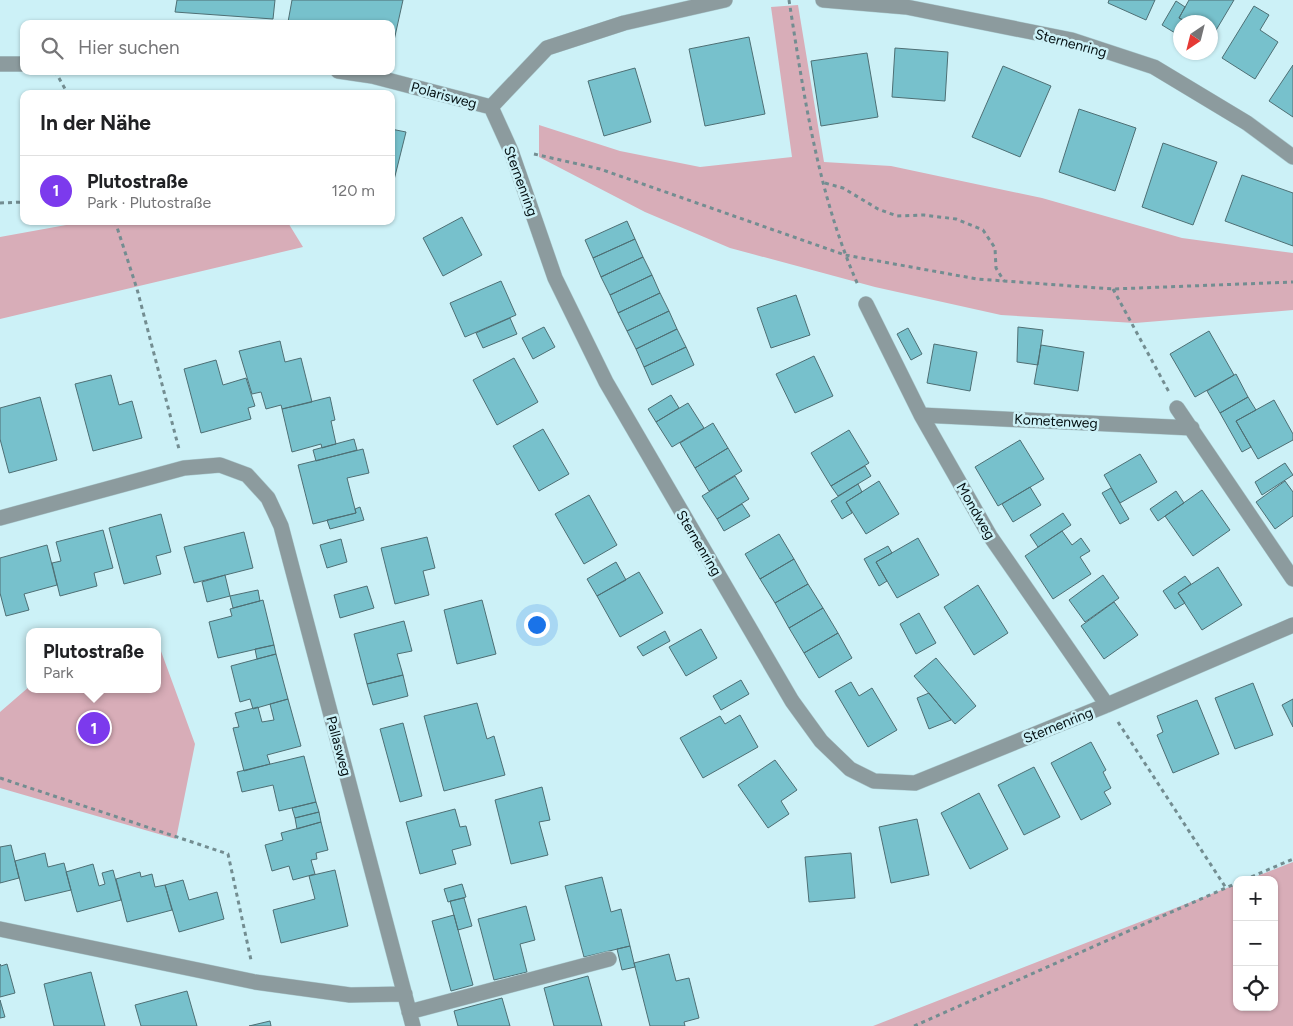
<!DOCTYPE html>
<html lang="de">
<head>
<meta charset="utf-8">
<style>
	body { margin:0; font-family:Figtree,sans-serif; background:#f2f2f2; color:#202124 }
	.controls { position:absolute; right:15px; bottom:15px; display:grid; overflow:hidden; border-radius:10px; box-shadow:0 1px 4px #0004 }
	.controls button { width:45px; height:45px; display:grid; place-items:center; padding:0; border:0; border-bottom:1px solid #e0e0e0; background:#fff; color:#202124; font:25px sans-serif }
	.compass { position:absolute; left:1173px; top:15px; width:45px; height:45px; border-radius:50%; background:#fff; box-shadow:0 1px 4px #0004; rotate:215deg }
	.you { position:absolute; left:536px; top:624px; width:18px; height:18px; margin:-12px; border:4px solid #fff; border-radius:50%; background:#1a73e8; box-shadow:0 0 0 8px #1a73e833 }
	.badge { display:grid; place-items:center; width:32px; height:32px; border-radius:50%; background:#7c3aed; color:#fff; font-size:16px; font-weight:700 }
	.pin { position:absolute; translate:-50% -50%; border:2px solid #fff; box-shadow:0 1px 5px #0006 }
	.popup { position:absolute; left:26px; top:628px; width:135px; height:65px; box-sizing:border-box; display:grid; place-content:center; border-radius:10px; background:#fff; filter:drop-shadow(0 1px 4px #0005); font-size:16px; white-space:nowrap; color:#757577 }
	.popup b { font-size:19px; color:#202124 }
	.popup::after { content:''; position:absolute; left:50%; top:100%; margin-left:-10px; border:10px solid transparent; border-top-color:#fff }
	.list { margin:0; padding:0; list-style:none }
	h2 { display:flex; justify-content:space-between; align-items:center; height:65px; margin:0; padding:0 20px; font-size:21px }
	h2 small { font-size:16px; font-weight:400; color:#757577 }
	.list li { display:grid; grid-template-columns:32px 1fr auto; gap:15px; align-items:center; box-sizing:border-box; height:70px; padding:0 20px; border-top:1px solid #e0e0e0 }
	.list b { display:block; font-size:19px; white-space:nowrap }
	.list p { margin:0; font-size:16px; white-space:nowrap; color:#757577 }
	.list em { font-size:16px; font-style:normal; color:#757577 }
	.icon { flex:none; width:28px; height:28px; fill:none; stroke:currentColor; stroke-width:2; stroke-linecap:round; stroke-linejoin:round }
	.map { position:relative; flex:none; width:1293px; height:1026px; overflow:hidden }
	.search { position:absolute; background:#fff; box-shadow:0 1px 4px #0004; left:20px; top:20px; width:375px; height:55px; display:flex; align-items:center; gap:12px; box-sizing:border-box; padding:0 18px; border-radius:10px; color:#757577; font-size:19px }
	.panel { position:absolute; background:#fff; box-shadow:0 1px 4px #0004; left:20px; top:90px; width:375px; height:135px; border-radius:10px }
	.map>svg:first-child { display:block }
	.green { fill:#d8adb8 }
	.building { fill:#77c1cc; stroke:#4e6f74 }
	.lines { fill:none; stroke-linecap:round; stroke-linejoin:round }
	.minor-casing { stroke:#accdd2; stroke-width:16 }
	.path { stroke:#738d91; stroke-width:3; stroke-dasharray:4 4; stroke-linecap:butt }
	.minor { stroke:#8c9b9e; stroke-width:15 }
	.labels { text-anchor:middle; stroke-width:5; stroke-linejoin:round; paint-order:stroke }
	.street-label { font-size:14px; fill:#030f11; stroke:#ccf1f7 }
</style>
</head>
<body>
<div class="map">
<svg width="1293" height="1026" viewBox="0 0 1293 1026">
	<rect width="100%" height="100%" fill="#ccf1f7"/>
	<path class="green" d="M798,5L824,162L891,166L1042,198L1182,238L1293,253V310L1135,323L1001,315L875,287L730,248L645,212L539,157V125L620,151L700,167L792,157L771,7Z
		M88,221H287L303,247L0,319V237Z
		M158,643L195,744L176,839L0,788V712L30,686V689H158Z
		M1293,862V1026H873L1237,884V1007H1274V880H1247Z"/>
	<path class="building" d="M177,0H275L273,19L175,12Z
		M292,0H403L393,45L391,24L288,22Z
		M1109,0H1155L1146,20L1108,3Z
		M1189,0H1234L1212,37L1210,22H1187L1179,18Z
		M1176,1L1185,7L1179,18L1187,22H1180V36L1162,25Z
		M1254,6L1269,15L1260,30L1278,42L1255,79L1222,58Z
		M749,37L765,114L705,126L689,49Z
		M895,48L948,52L945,101L892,97Z
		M867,53L878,117L821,126L811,61Z
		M1293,65V117L1269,101Z
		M1003,66L1051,86L1020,157L972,137Z
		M635,68L651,122L604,136L588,81Z
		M1079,109L1136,128L1115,191L1059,172Z
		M391,129L406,132L391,192Z
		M1163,143L1217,162L1193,225L1142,207Z
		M1242,175L1293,193V246L1225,221Z
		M462,217L482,255L443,276L423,238Z
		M627,221L635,239L593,258L585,240Z
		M635,239L643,257L601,277L593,258Z
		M643,257L652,275L610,295L601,277Z
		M652,275L660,293L618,313L610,295Z
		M501,281L516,315L465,337L450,303Z
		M660,293L669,311L627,331L618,313Z
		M796,295L810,335L771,348L757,308Z
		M669,311L677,329L636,349L627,331Z
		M510,318L517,334L483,348L476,333Z
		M544,327L555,347L533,359L522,338Z
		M1018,327L1043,330L1038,365L1017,362Z
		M908,328L922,354L911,360L897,334Z
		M677,329L686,347L644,367L636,349Z
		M1209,331L1234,375L1195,397L1170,354Z
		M280,341L285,362L301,358L312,402L282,409L281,405L266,409L261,392L252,394L239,351Z
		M934,344L977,352L970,391L927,383Z
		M1041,345L1084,352L1078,391L1034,384Z
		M686,347L694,365L652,385L644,367Z
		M814,356L833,396L795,413L776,374Z
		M514,358L538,402L497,425L473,380Z
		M216,360L223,385L246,378L255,406L248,408L251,419L201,433L184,369Z
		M1236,374L1248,397L1220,413L1207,391Z
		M111,375L119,405L132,401L142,438L93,451L75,384Z
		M671,395L679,408L656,422L648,409Z
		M40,397L57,460L9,473L0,439V408Z
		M330,397L335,420L331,421L336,444L322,448L321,444L292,452L282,409Z
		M1248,397L1256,410L1236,421L1251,447L1242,452L1220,413Z
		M1274,400L1293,434V440L1258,459L1236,421Z
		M688,403L704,428L672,447L656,422Z
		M713,423L728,448L695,468L680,443Z
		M543,429L569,474L539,491L513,446Z
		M849,430L869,463L831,486L811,453Z
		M354,439L357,450L316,461L313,450Z
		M1020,440L1044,479L998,506L975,467Z
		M728,448L742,471L709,491L695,468Z
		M363,449L369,473L347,478L356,513L313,524L298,465Z
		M1140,454L1157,482L1120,503L1104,475Z
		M1285,463L1293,475L1262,495L1255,482Z
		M865,466L871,476L838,496L831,486Z
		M735,476L749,499L717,519L702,496Z
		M879,481L899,514L866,534L846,502Z
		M1285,481L1293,492V516L1275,529L1256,502Z
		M858,484L862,492L846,502L852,513L842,519L831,501Z
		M1030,487L1041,505L1013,522L1002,504Z
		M1111,488L1129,519L1120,524L1102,493Z
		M1202,490L1230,530L1193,556L1165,516Z
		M1176,491L1184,503L1158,521L1150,509Z
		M589,495L617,545L584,564L555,514Z
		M742,504L750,516L724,531L717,519Z
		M360,507L364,520L330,529L327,520L356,513L355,509Z
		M1063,513L1071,525L1038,547L1030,535Z
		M161,514L171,552L156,556L161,574L124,584L109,528Z
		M103,530L113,568L94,573L97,586L60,596L52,563L61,561L56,542Z
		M1062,531L1072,545L1081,538L1090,551L1080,557L1091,574L1053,599L1025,556Z
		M244,532L253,568L194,583L184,547Z
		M779,534L794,559L760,579L745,554Z
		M427,537L435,568L423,571L429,595L395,604L381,548Z
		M918,538L939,575L897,598L876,562Z
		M341,539L347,562L327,568L320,545Z
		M47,545L57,585L24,594L29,610L6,616L0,593V558Z
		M888,546L892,553L876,562L887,581L879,586L864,559Z
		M794,559L808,584L775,603L760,579Z
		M616,562L626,580L597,596L587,579Z
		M1218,567L1242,605L1202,630L1178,593Z
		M639,572L663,613L620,637L597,596Z
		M225,575L230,596L207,602L202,582Z
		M1103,575L1119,598L1085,622L1069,600Z
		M1185,576L1191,584L1178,593L1185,603L1175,609L1163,591Z
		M808,584L823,608L789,628L775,603Z
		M978,585L1008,633L974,655L944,607Z
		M367,586L374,608L340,618L334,595Z
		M258,590L260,601L233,608L230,596Z
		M263,600L274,645L218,658L209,622L232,616L230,609Z
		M482,600L496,654L457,664L444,610Z
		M1114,602L1138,635L1104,659L1081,626Z
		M823,608L838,633L804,653L789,628Z
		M919,613L936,643L916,654L900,624Z
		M404,621L412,651L397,654L403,675L367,684L354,634Z
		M701,629L717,658L686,676L669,647Z
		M665,631L670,641L643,656L637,647Z
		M838,633L852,658L819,678L804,653Z
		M274,645L276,654L257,659L255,649Z
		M276,654L288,699L253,709L250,699L240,702L231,666Z
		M936,658L976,706L955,724L914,676Z
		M403,675L408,696L373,705L367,684Z
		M741,680L749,694L721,710L713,696Z
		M851,682L859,696L872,688L897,730L868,747L835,691Z
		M1253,683L1273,735L1235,749L1215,698Z
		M929,693L951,720L929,729L917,698Z
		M288,699L301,746L267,755L270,764L244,771L233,728L239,727L235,713L258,707L262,722L274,720L270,704Z
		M1293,699V727L1282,705Z
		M1197,700L1219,754L1173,773L1157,735L1163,732L1157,716Z
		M477,703L487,739L494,736L505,775L444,791L424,716Z
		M740,715L758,747L703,778L680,738L720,716L725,724Z
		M403,723L422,796L400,802L380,729Z
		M1091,742L1106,770L1103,772L1111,788L1104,792L1111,804L1081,820L1051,763Z
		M304,756L316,802L279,811L273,785L242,792L237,772Z
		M775,760L797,790L781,801L789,814L768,828L738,785Z
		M1034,767L1060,817L1024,835L998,785Z
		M542,787L550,820L539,822L548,855L511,864L495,800Z
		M979,793L1008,849L970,869L941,813Z
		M316,802L319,812L295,818L292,808Z
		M455,809L460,827L466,826L471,845L452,850L456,864L420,874L406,822Z
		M319,812L321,822L297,829L295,818Z
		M917,819L929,875L891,883L879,827Z
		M321,822L328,850L316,853L317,859L311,860L315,874L293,880L289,866L272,871L265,845L283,840L281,833Z
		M11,845L19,878L0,883V847Z
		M45,853L48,867L64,863L71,890L25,901L15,861Z
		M851,853L855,898L809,902L805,857Z
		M93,864L99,886L105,884L102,873L113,870L121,900L77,912L66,872Z
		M335,870L348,926L281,943L273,910L315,899L309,876Z
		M140,872L141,877L152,874L155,887L165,885L172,910L127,922L116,879Z
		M602,877L611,912L621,909L630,946L584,957L565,886Z
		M183,880L189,900L217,892L224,919L179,932L165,885Z
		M462,884L466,897L448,902L444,889Z
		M464,898L472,926L458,930L450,901Z
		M526,906L535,940L520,944L527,972L494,980L478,919Z
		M454,915L473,985L451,991L432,921Z
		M630,946L635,967L622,970L617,949Z
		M669,954L676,981L689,978L699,1018L684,1022L685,1026H650L634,963Z
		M0,964L1,966L7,964L15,993L0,997Z
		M91,972L105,1026H54L44,984Z
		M588,976L602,1026H554L544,988Z
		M187,991L197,1026H141L135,1005Z
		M502,998L510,1026H458L454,1011Z
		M0,1000L5,1017L0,1018Z
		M270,1021L271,1026H249Z"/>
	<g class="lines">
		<g class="minor-casing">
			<path id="minor" d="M823,0L906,7L1072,40L1154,67L1247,123L1293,157
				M0,64H24
				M338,71L372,76L491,107
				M491,107L511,151L555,278L606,382L792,701L821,741L850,769L874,781L915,783L1107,705L1293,625
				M491,107L547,48L624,23L725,0
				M866,304L921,415L990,536L1107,705
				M1177,408L1293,579
				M921,415L1192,428
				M0,518L184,468L220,465L247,475L268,498L281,526L413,1026
				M0,929L255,982L350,995L405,994
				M409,1012L609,959"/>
		</g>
		<path class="path" d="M789,0C804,96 818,195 858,285
			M55,71L68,94
			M534,154L600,169L845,255L977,279L1113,289L1293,282
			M825,183L843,188L878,209L897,216L924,215L956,219L983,230L995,248L996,268L1004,281
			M0,203L24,202
			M115,221L137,289L179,449
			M1113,289L1169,392
			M1118,722L1226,888
			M0,778L228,854L251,960
			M1244,880L1293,859
			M914,1026L1237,883"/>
		<use href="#minor" class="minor"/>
	</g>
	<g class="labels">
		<g class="street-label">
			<text transform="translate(1071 43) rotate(15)" y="5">Sternenring</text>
			<text transform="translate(444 95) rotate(15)" y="5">Polarisweg</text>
			<text transform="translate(521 181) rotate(70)" y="5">Sternenring</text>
			<text transform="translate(1056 421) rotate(3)" y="5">Kometenweg</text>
			<text transform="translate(976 511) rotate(60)" y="5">Mondweg</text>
			<text transform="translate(699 543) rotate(59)" y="5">Sternenring</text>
			<text transform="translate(1058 725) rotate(-22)" y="5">Sternenring</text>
			<text transform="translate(339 746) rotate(75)" y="5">Pallasweg</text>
		</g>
	</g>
</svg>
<div class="controls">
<button>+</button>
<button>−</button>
<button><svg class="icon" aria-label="locate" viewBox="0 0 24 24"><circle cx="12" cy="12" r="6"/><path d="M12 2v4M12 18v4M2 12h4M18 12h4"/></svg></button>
</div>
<svg class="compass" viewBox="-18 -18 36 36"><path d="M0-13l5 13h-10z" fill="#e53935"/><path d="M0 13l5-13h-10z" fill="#757577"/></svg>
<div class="you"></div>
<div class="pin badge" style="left:94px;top:728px">1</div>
<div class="popup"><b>Plutostraße</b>Park</div>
<div class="search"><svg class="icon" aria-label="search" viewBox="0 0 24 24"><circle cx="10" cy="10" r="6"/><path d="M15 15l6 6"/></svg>Hier suchen</div>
<section class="panel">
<h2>In der Nähe<small></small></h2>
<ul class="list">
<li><span class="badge">1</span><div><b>Plutostraße</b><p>Park · Plutostraße</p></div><em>120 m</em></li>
</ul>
</section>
</div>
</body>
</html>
